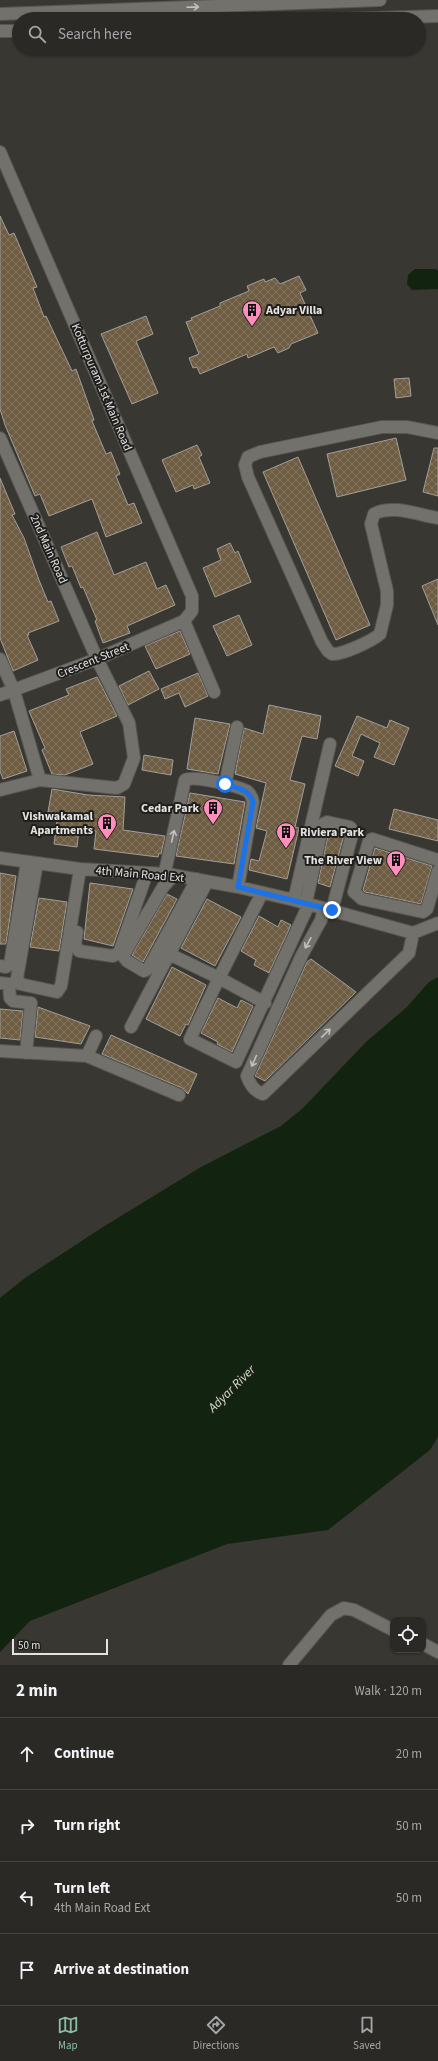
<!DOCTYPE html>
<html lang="en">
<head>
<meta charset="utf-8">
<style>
	body { margin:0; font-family:"Source Sans 3",sans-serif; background:#32312e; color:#f1f3f6 }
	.controls { position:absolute; right:12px; bottom:12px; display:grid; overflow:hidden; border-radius:8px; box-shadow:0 1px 3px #0004 }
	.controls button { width:36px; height:36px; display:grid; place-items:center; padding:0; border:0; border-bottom:1px solid #464543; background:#2a2926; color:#f1f3f6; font:20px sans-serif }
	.scale { position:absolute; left:12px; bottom:10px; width:96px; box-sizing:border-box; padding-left:4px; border:2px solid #e3e3e0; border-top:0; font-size:11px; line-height:14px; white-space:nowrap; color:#e3e3e0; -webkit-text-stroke:3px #1f1e1c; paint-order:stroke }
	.stop { position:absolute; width:12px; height:12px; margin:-9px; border:3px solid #1a73e8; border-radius:50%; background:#fff }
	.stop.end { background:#1a73e8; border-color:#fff; box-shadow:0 1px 4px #0008 }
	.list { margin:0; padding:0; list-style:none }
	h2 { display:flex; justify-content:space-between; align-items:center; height:52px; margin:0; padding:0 16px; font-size:17px }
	h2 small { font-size:13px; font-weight:400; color:#a5a6a7 }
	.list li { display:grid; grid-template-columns:26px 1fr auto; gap:12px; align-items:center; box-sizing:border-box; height:72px; padding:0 16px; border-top:1px solid #464543 }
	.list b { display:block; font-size:15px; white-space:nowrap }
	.list p { margin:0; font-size:13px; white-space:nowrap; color:#a5a6a7 }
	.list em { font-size:13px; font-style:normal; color:#a5a6a7 }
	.icon { flex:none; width:22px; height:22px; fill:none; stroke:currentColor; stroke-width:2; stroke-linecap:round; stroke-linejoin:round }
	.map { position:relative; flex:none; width:438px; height:1665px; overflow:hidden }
	.search { position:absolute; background:#2a2926; box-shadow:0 1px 3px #0004; left:12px; right:12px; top:12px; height:44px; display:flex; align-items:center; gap:10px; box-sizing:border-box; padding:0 14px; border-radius:22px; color:#a5a6a7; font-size:15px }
	.sheet { height:340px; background:#2a2926 }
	nav { display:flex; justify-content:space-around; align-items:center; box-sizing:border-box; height:56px; border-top:1px solid #464543; background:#2a2926; font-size:11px; color:#a5a6a7 }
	nav a { display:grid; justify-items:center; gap:2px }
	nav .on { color:#8abfa5 }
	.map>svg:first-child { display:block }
	.water { fill:#12240f }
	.building { fill:url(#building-cross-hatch); stroke:#a29f9a }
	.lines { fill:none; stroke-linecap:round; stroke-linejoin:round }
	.street-casing { stroke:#565551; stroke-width:14 }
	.secondary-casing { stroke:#565551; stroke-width:14 }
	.street { stroke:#72716c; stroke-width:12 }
	.secondary { stroke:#72716c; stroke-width:12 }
	.oneway { stroke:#c1c1bd }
	.route { stroke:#1a73e8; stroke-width:5 }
	.labels { text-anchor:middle; stroke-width:4; stroke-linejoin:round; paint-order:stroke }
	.poi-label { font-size:12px; font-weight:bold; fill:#e3e3e0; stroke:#1f1e1c; text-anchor:end }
	.street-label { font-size:12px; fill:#e3e3e0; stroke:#1f1e1c }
	.water-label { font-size:13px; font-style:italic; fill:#c3ebbc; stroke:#1f1e1c }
</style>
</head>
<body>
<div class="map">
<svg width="438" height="1665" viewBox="0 0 438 1665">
	<defs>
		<pattern id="building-cross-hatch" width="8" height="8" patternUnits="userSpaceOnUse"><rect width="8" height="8" fill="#6e5d43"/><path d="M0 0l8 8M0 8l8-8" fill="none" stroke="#83745e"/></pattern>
	</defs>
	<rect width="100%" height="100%" fill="#383732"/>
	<path class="water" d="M415,269H436L438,271V289L412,290L407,284L408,275Z
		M438,977V1437L430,1450L328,1530L227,1544L30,1621L0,1652V1298L25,1278L103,1227L201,1167L281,1126L303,1108L366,1042L407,1007L429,982Z"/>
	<path class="building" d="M0,216L9,235L14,233L37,287L33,288L44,317L46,316L72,371L76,369L94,420L92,421L106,454L111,452L120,474L116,476L128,505L134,503L142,523L106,537L92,499L49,516L40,494L35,496L5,425L0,409Z
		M299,276L306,290L300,293L318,333L291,344L289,348L278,353L274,347L248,358L247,354L200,374L197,367L193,368L189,358L199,354L186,322L192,320L191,318L220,306V303L249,291L247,286L264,279L265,282L275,278L280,284Z
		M146,316L153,334L136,341L158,393L132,404L101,334Z
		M409,378L411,396L396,398L394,379Z
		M396,438L406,480L337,497L327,454Z
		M197,445L202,455L199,457L210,483L194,489L193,485L176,492L162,460Z
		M434,448H438V496L423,492Z
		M298,457L370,625L336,640L263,472Z
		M0,478L15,514L12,515L24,538L39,580L48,602L51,601L59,621L28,633L29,635H27L38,660L13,671L0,638Z
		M97,532L114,575L146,562L157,589L166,585L175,605L127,626L130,633L103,643L95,621L97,620L83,587L81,588L72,566L69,567L61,547Z
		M230,543L235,553L238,551L251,582L215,597L203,568L221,560L217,549Z
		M438,579V625L422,586Z
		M239,615L252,645L227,656L213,626Z
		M180,631L190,654L156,669L145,646Z
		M149,671L159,689L128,705L119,686Z
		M198,673L208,696L185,707L179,693L165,699L161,689Z
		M97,677L117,716L80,732L93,764L65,775L52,774L42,750L45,748L29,711L69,695L66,689Z
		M269,705L321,716L317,739L302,736L290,780L305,784L295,827L299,828L287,879L249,870L251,859L259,861L267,831L256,828L266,783L235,774L244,728L263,734Z
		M357,716L387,728L390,720L409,728L394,765L374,757L380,743L361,734L352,756L364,761L358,776L335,766Z
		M195,718L230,724L218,774L187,769Z
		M14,731L27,771L3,779L0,771V736Z
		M144,755L173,760L171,775L142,770Z
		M52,789L88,795L125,797L123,830L165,836L161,854L159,853L158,857L94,849L96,831L79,829L77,847L54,844L58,813L48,812Z
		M190,793L245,802L234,864L176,856Z
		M394,809L438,820V841L389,829Z
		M329,831L344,835L330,887L318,883Z
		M375,848L432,866L421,904L365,892L363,890Z
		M0,873L16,876L6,944H0Z
		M90,883L133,889L113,946L84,939Z
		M167,894L177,899L143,962L132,955Z
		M39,898L67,902L59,951L30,947Z
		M207,899L241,917L215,966L181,948Z
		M259,916L278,927L281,920L291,925L269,973L254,965L256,960L241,951Z
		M311,959L356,992L265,1081L255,1076L307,962Z
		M172,967L206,985L188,1025L186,1024L180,1036L146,1019Z
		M218,998L237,1008L241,1000L253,1006L232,1052L217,1044L218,1042L201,1033Z
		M38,1007L90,1026L81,1044L35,1037Z
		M0,1009L23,1011L20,1040L0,1038Z
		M111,1035L197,1074L188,1094L182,1088L102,1054Z"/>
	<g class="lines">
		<g class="street-casing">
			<path id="street" d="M0,152L192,596V611L184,621L97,659L0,695
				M438,433L407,427H382L260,452L248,457L245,465L248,477L322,642L328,651L332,654C342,655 372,641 380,634L387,605V591L371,524L374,514C391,504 419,515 438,518
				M0,438L97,659L129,723L134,758L124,784L117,788L40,780L0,790
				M184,621L214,692
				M0,659L14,691L40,780
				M225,785L237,727
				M0,858L80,869L167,874L238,887L294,900L413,933L438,923
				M438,860L372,839L369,841L354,892L362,899L423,912L427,909L438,871
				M37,863L17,978L20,984L57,992L61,986L80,869
				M167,874L166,867L185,780C194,775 237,786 247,791C251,794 252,797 253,802L238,887
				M174,875L163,887L123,956L127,961L144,971L148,969L197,879
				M262,893L219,978L265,1003
				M294,900L330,744
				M306,903L323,824L327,822L350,827L353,831L332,910
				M324,908L321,920L302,955L247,1076C250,1085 254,1091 263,1094L409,953L413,933
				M77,932L75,945L79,951L113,956L119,953L147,873
				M169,954L219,978L190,1039L236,1062L309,904
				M0,966L6,967L10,964L27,862
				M0,983L9,984L10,998L13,1001L31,1003L26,1053
				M131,1027L207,882
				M0,1051L87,1056L179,1095
				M87,1056L96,1036
				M423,1644L438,1652
				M289,1665L331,1615L344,1608L354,1610L393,1630"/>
		</g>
		<g class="secondary-casing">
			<path id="secondary" d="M0,14L380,0
				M346,19L438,16
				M0,31H19"/>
		</g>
		<use href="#street" class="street"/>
		<use href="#secondary" class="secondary"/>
	</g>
	<defs><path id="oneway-shaft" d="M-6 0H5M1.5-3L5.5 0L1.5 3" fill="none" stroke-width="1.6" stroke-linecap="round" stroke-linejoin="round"/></defs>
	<g class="oneway">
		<use href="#oneway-shaft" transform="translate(193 7) rotate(-2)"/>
		<use href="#oneway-shaft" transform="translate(173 836) rotate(-77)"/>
		<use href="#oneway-shaft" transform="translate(308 943) rotate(119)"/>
		<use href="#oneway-shaft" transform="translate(326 1033) rotate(-44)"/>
		<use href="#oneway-shaft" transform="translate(254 1061) rotate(114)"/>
	</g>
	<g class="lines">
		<path class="route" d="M225,784C237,788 249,789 253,802L238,887L332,910"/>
	</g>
	<defs>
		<g id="building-pin" transform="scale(1)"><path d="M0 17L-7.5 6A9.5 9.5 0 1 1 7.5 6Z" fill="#fe8ebb" stroke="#1f1e1c"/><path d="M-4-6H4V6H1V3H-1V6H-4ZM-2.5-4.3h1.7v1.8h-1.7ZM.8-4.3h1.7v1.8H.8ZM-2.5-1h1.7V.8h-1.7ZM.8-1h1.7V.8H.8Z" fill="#111"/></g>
	</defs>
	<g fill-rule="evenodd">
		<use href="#building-pin" x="252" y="310"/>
		<use href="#building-pin" x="213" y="808"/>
		<use href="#building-pin" x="107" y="823"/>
		<use href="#building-pin" x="286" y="832"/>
		<use href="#building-pin" x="396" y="860"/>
	</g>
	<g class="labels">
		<g class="poi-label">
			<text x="266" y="314" text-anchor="start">Adyar Villa</text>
			<text x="199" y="812">Cedar Park</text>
			<text x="93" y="820">Vishwakamal<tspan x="93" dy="14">Apartments</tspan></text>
			<text x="300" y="836" text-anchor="start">Riviera Park</text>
			<text x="382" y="864">The River View</text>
		</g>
		<g class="street-label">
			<text transform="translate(102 387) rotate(67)" y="4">Kotturpuram 1st Main Road</text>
			<text transform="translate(49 549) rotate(66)" y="4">2nd Main Road</text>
			<text transform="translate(93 660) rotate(-22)" y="4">Crescent Street</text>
			<text transform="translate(140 874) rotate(5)" y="4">4th Main Road Ext</text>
		</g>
		<g class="water-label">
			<text transform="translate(231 1388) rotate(-45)" y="5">Adyar River</text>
		</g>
	</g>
</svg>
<div class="controls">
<button><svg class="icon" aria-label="locate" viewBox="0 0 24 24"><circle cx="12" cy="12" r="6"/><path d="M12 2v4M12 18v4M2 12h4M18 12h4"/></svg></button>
</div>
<div class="scale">50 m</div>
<div class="stop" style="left:225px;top:784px"></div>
<div class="stop end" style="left:332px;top:910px"></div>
<div class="search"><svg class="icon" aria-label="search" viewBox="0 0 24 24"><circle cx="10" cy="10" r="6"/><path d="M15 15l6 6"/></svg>Search here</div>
</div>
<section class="sheet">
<h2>2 min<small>Walk · 120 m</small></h2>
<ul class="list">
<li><svg class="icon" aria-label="ahead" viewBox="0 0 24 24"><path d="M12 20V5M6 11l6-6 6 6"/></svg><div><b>Continue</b></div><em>20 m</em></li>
<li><svg class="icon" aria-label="right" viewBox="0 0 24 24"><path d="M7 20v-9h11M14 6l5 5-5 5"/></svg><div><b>Turn right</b></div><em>50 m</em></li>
<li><svg class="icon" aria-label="left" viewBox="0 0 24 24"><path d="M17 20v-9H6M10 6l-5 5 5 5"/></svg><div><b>Turn left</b><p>4th Main Road Ext</p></div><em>50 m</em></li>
<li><svg class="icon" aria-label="arrive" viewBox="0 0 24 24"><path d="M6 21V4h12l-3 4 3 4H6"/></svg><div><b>Arrive at destination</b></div></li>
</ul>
</section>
<nav>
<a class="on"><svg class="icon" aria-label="map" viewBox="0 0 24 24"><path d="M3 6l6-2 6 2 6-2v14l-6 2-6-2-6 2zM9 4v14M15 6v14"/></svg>Map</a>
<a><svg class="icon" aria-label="directions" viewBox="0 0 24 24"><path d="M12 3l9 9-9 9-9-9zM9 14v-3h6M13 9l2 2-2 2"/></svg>Directions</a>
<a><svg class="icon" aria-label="saved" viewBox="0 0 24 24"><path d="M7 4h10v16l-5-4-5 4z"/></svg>Saved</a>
</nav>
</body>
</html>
